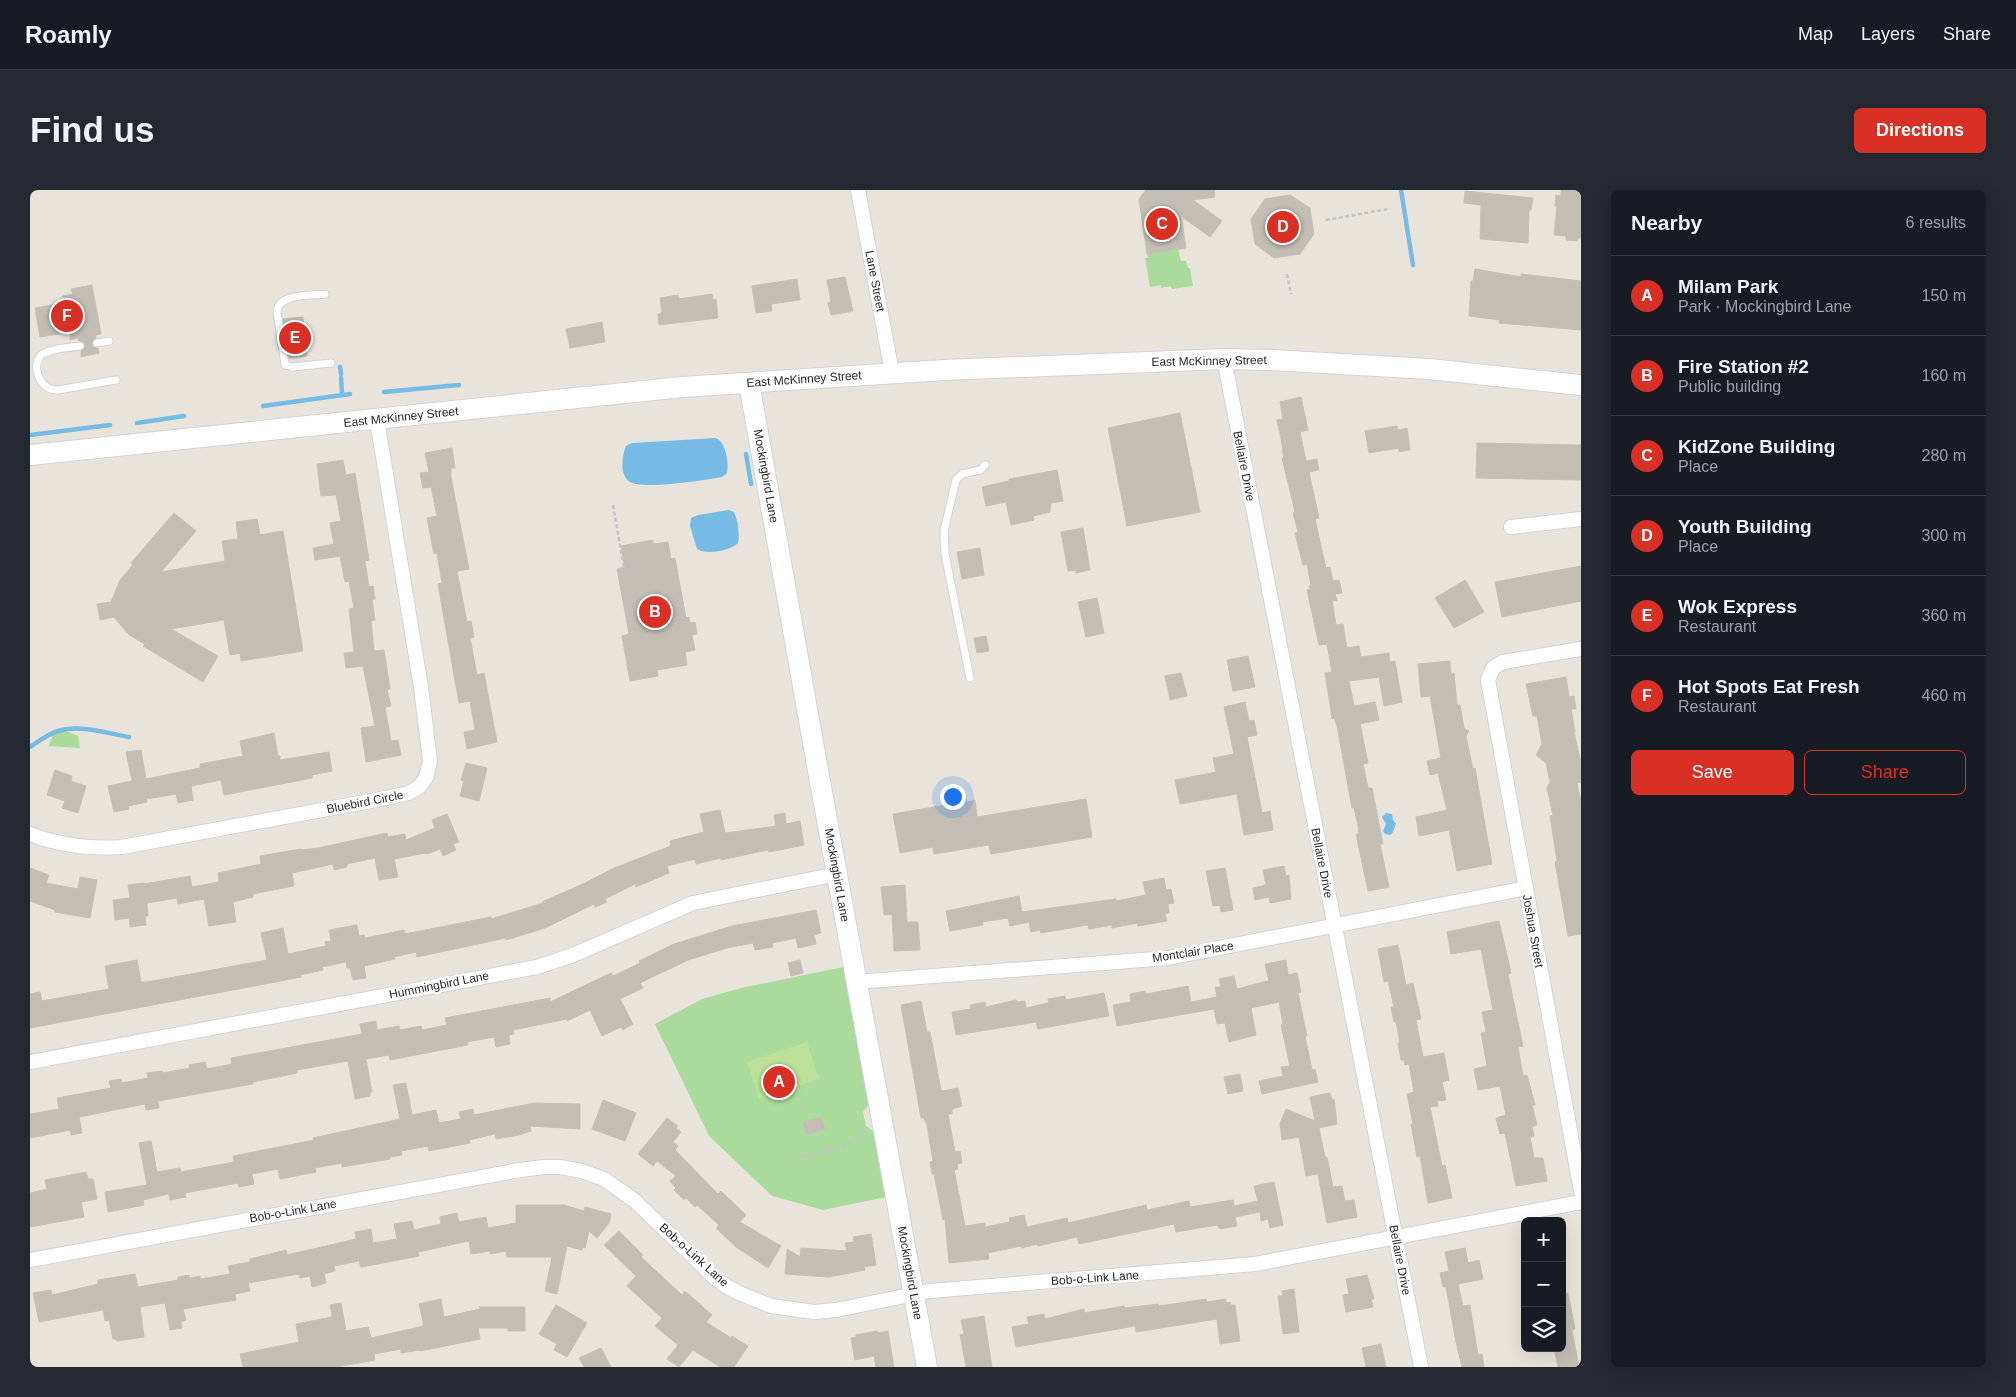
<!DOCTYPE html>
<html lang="en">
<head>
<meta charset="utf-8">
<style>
	body { margin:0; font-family:Arial,sans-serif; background:#242831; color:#f1f3f6 }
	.controls { position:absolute; right:15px; bottom:15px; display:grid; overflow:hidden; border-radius:8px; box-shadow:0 5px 20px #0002 }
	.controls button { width:45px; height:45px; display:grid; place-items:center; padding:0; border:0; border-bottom:1px solid #363941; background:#171b24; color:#f1f3f6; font:25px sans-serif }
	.you { position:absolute; left:922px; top:606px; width:18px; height:18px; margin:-12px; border:4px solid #fff; border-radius:50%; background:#1a73e8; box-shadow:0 0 0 8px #1a73e833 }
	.badge { display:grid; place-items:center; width:32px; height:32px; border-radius:50%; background:#d93025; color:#fff; font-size:16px; font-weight:700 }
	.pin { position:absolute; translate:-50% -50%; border:2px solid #fff; box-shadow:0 1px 5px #0006 }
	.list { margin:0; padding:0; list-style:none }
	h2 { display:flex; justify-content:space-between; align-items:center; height:65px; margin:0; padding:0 20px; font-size:21px }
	h2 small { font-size:16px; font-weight:400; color:#9ea1a6 }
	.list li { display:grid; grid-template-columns:32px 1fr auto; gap:15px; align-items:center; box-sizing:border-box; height:80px; padding:0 20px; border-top:1px solid #363941 }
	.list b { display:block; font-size:19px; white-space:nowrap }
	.list p { margin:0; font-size:16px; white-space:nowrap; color:#9ea1a6 }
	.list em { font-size:16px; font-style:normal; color:#9ea1a6 }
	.actions { display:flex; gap:10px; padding:15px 20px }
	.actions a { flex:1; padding:11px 0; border:1px solid #d93025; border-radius:8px; text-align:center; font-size:18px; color:#d93025 }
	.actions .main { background:#d93025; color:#fff }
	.icon { flex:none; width:28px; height:28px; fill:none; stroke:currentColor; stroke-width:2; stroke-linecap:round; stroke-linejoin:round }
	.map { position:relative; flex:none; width:1551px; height:1177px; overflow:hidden; border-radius:8px }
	header { display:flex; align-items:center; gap:30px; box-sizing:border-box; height:70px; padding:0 25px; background:#171b24; border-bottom:1px solid #363941 }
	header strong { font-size:24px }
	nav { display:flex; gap:28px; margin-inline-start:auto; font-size:18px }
	.intro { display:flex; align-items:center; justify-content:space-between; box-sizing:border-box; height:120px; padding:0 30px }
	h1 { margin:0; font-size:35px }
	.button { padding:12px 22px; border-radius:8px; background:#d93025; color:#fff; font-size:18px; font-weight:700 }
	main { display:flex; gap:30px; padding:0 30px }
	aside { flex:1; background:#171b24; border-radius:8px; box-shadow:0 5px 20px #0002 }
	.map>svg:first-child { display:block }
	.green { fill:#abdb9c }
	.pitch { fill:#bbe298 }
	.water { fill:#76bbe3 }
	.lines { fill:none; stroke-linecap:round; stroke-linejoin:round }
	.stream { stroke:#76bbe3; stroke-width:4.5 }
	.building { fill:#c2beb6; stroke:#c4c0b5 }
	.lane-casing { stroke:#d0d2e0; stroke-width:9 }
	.street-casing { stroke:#d0d2e0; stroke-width:16 }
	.secondary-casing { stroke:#d0d2e0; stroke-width:22 }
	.path { stroke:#c3c3c3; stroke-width:2.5; stroke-dasharray:4 2.5; stroke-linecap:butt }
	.lane { stroke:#fff; stroke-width:7 }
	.street { stroke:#fff; stroke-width:14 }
	.secondary { stroke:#fff; stroke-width:20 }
	.labels { text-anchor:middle; stroke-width:5; stroke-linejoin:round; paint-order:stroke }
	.street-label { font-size:12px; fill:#282828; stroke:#fff }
</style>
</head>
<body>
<header>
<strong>Roamly</strong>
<nav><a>Map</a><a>Layers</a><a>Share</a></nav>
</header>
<div class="intro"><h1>Find us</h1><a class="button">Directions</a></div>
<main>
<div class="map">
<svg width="1551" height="1177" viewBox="0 0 1551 1177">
	<rect width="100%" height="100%" fill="#e9e4db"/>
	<path class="green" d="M1148,59L1151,71H1156L1158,78H1160L1163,96L1142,99L1141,96L1131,98V95L1120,97L1115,68H1118L1117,64Z
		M36,541L48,546L50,558L18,556L24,544Z
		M823,775L849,912L838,915L833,922L836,936L843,941L854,938L866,1005L793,1020L742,1006L679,946L625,834L672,809L711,798Z"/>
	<path class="pitch" d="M777,852L789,889L729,909L717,872Z"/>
	<path class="water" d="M686,248C696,252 699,273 697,283L692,287C675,290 614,300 600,292C589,285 592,266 596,256L602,253Z
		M699,320L704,322C708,331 710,344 708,353C700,361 676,365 667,359L660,336L661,328L668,325Z
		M1356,623L1362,624L1363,630L1366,634L1362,644L1359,645L1355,644L1353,641L1356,634L1352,627Z"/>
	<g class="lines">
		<path class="stream" d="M1371,0L1383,75
			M310,177L311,184
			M311,188L312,204
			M354,202L429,195
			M233,216L320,204
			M107,233L154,226
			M0,245L80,235
			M716,264L721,294
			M0,557C9,551 18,544 28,541C49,534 77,543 99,547"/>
	</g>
	<path class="building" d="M1116,0H1184L1185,7L1163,10L1192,31L1180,47L1151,26L1156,58L1117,64L1109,9Z
		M1531,0H1551V48H1548L1547,51L1536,50V46L1524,45L1527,16H1525L1526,5L1531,6Z
		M1435,1L1503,8L1501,20H1499L1498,53L1450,49L1451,15L1434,13Z
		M1260,5L1280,18L1284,44L1270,64L1244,68L1225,54L1221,29L1235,9Z
		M1445,79L1491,87V84L1551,91V140L1469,133L1470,130L1439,126L1441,91H1443Z
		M815,87L823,121L801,125L798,113L801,112L797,90Z
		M767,89L770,110L741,114L742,121L726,123L722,96Z
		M62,95L71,144L66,145V148L62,153L63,157L68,158L69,163L51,167V161L55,158L54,153L49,151L48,148L40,150V142L10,147L5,118L34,113L33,106L43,104L41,99Z
		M682,104L683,110L686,109L688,128L629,135L628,124L632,123L630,108L648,105L649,109Z
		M273,127L277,166L259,168L253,129Z
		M572,132L575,152L540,158L536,139Z
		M1271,207L1278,240L1270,242L1276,271L1287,269L1289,280L1279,282L1289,328L1285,329L1296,378L1300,377L1303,391L1309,390L1312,403L1305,404L1307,410L1302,411L1306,435L1313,434L1317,458L1329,456L1331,467L1359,463L1360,472L1365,471L1372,512L1354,516L1349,487L1319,491L1324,516L1345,512L1349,530L1330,534L1338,573L1333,574L1338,598H1342L1353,654H1350L1359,697L1338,701L1326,644H1328L1329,640L1324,618H1322L1307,536L1304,528L1302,529L1300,514L1295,483L1302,482L1297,454L1289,455L1277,400L1280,399L1279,396H1281L1277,374L1273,375L1265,343L1268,342L1263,323L1265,322L1252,268H1254L1252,259H1253L1247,230L1253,229L1250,212Z
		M1150,223L1170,322L1097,336L1078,238Z
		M1367,236L1368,240L1377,238L1380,260L1369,262V258L1339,263L1335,241Z
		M1447,253L1551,255V290L1446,288Z
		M422,258L425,278H421V287L439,379L427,381L437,432L441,431L444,447L440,448L447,485L454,483L467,552L437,559L434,542L445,540L440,511L429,513L408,394L412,393L407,363L404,364L397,328L407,326L401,297L393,298L390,283L399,282L395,263Z
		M313,270L316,285L325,283L339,370L335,371L339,397L343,396L345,409L342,410L345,430L341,431L344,461L354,460L360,499L357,500L361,516L355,517L361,551L368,550L371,565L336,572L331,538L345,536L333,476L316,478L314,463L324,462L319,419L324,418L319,391L315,392L310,366L285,370L283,358L304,354L300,333L311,331L306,305L291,306L287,274Z
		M1027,280L1033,311L1021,313L1020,322L1003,326L1004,330L981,335L976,312L956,316L952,297L979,291V289Z
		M144,323L166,341L131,382L195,371L192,351L208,349L206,332L227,329L230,345L253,341L273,461L211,471L210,463L200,465L194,430L141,439L188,466L173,492L113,456L115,454L99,445L84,427L70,430L67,414L81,412L90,390L103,375L101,373Z
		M1053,338L1060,380L1046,383V380L1038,381L1031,342Z
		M623,350V354L638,352L641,369L645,368L656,428L659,427L660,433L665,432L667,444L662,445L665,460L655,462L657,475L627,480L628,486L600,491L592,446L599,444L587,379L595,377L591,356Z
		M950,358L954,385L932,389L927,362Z
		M1551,376V411L1472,427L1465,392Z
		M1435,390L1454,422L1424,438L1405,408Z
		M1067,408L1074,443L1056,447L1048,412Z
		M956,446L959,461L947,463L944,448Z
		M1218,466L1225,497L1203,501L1197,470Z
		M1420,471L1421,484L1424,483L1427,515H1430L1434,538L1439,541L1436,546L1443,579L1445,578L1462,674L1427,681L1419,640L1389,646L1386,627L1417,620L1408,583L1400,585L1397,571L1411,568L1400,506L1391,507L1388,474Z
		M1151,483L1157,506L1140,510L1135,486Z
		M1536,487L1539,507L1544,506L1546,519H1541L1545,542H1544L1551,573V592L1547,593L1551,612V744L1538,746L1525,672L1527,671L1520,626L1523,625L1517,598L1520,592L1516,573L1506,565L1512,554L1507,526H1503L1496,494Z
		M1215,512L1219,531L1224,530L1227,545L1217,547L1229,607L1232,623L1240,621L1243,640L1214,645L1207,604L1150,614L1145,590L1186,582L1183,568L1204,564L1194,517Z
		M244,543L248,566H250V570L299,562L302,581L282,585V588L194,605L191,590L161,596L163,610L148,613L146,604L116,609L117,612L98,616L99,619L84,622L78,596L102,591L96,562L111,560L116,589L170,578V574L213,566L210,551Z
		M436,573L457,578L449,611L430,606L434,591L431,590Z
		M25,580L42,586L41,591L56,596L48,623L32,618L35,611L17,605Z
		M935,602L937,612L945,610L947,627L1056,609L1062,647L961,664L959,655L904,664L903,657L870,663L863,624L916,615L914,605Z
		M690,620L695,643L746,636L744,625L755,623L756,634L770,631L774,655L739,662L738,660L691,670V668L666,674L665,669L637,676L639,683L606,697L605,694L575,709L577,712L565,717L564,714L515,738L476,750V748L387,767L386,762L364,767L365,769L334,776L336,788L323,790L320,778H317L316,772L292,777L293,780L270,785L271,787L256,790L0,838V804L10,802L12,811L79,799L75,776L107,770L111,792H117L237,770L231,743L253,738L258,764L296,756L295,752L301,751L299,740L327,735L329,746L334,745L335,748L374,740L375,744L461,727V729L513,713L512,712L553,694L584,678L641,656L640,651L674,642L670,624Z
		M417,624L429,652L423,654L426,660L413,666L410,659L397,664L396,663L364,669L368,687L349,690L345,668L317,674V677L304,680L303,674L262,683L264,696L223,704V707L203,712L206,732L179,736L174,709L148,714L147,708L117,713L118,726H115L116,735L100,737L99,728L85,730L83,710L100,708L98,695L114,693V694L160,686L162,697L189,692L188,683L231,674L230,666L271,659V660L288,658L357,643L358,647L375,644L376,650L405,638L402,630Z
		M1254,676L1256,686L1259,685L1261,709L1240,713L1239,707L1225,710L1223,698L1236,695L1233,680Z
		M0,678L19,685L16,693L48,699L50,687L67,690L60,728L25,722V720L0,711Z
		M1195,678L1203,720L1191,722L1190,715L1183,716L1176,681Z
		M1134,688L1136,700L1141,699L1144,713L1138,714L1139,723L1135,724L1137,731L1108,736L1107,733L1082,738V735L1059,739L1058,735L1011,743L1010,740L1001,742L999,732L980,736L978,728L952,732L953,735L920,741L916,721L989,706L992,722L1086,709V711L1116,705L1113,692Z
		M875,695L877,732H888L890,760L864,761L862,724L854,725L851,697Z
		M786,720L791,743L784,745L786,754L768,758L766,748L742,753L743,757L725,760L723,753L697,758L658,770L610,793L613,798L590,809L603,834L593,840L591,837L572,846L560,820L537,831V829L483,840L484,844L479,845L480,854L466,857L464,847L437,852L438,855L360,870L359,865L336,869L342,902H340V906L325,909L318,871L267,880V883L223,892V894L128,911L129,918L116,920L115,914L49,927L52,943L41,945L40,940L0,948V924L29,919L27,908L81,898L79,891L91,889L92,893L118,888L117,883L132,881L133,883L160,878L159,875L175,872L177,879L202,874L201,868L332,844L330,834L346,831L347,840L369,836L370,840L391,836L392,840L417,835L415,828L520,808V812L581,783L583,786L610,773L609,771L644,754L702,736Z
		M1469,731L1477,765L1481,783L1478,784L1493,856L1488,857L1493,886L1497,885L1505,915H1502L1507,935L1502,937L1504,946L1500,947L1504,968H1513L1517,991L1486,996L1475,943L1470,944L1466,928L1476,925L1470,896L1448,900L1444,879L1457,876L1451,843L1456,842L1452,822L1463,820L1451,759L1421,764L1417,742Z
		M1368,755L1376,795L1383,793L1391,829L1386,830L1393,867L1414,863L1419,890L1412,892L1416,910L1407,911L1408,916L1400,917L1412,976L1415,975L1422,1008L1398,1013L1390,966L1387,967L1381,934H1383L1377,904L1384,902L1379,874L1375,875L1374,870H1371L1368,853H1370L1366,831L1364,832L1361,817H1364L1358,791L1354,792L1348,759Z
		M770,770L773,783L761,786L758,773Z
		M1256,770L1258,785L1267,783L1271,802L1268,803L1277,846H1275L1282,880L1285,879L1288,892L1232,904L1229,891L1253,886L1251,877L1260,876L1251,835L1253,834L1249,812L1221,818L1226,845L1199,852L1195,833L1187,834L1184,819L1087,836L1083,815L1101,812L1100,804L1115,801L1116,804L1158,796L1161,812L1187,807L1185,797H1191L1189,789L1204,786L1207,799L1233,792L1239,791L1235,774Z
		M1074,803L1079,826L1008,839L1006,832L926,845L922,822L941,819L940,815L955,812L956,817L986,810L987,812L995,811L996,818L1019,813L1018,809L1035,806L1036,810Z
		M891,811L897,842H900L911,900L912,901L928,898L932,916L922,919V924H918L925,962L930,961L932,973L927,974L928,979L924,980L935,1036L955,1033V1037L980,1032L979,1028L994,1025L997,1037L1037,1028L1038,1033L1116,1015L1117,1020L1159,1011L1160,1017L1203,1010L1204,1016L1228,1011L1224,996L1244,992L1253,1035L1240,1038L1238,1029L1231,1031L1230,1022L1205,1027L1207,1036L1190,1039L1187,1035L1146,1042L1144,1034L1049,1054L1047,1047L1008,1056L1007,1054L992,1058L991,1056L958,1063L959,1069L919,1073L915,1029L913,1030L904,984H902L900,972L903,971L897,935L894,928H891L871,815Z
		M1210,884L1213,901L1198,904L1194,887Z
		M376,893L382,925L406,920L409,933L431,929L429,922L443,919L444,925L504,913L550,914V939L500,936L501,941L489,945L466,949L465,944L439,950L440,953L399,961L398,956L371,961L372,965L360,967V969L312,977V973L285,978L286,982L250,989L248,979L222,984L224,994L209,997L208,993L155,1003L156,1007L140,1010L139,1004L113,1010L114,1015L78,1022L75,1002L117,995L109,953L121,951L127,982L150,978L151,982L204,972L203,966L284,950L283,948L370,929L363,895Z
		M1300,903L1302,910L1304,909L1307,934L1289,938L1295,967H1297L1303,997L1312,996L1315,1011L1324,1010L1327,1027L1297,1033L1288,984L1276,986L1269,947L1252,950L1250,934L1256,919L1285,931L1280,907Z
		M573,910L606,923L595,951L562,939Z
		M791,927L795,939L776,945L773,932Z
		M637,928L648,936L646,938L651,942L643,952L648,956L645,960L688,1004L691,1001L716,1025L710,1032L751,1056L738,1078L706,1057L686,1038L689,1035L667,1015L665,1017L656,1008L654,1010L644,1000L646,998L640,991L646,986L627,971L623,976L608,964Z
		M56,982L58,989H63L67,1009L51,1012L54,1027L0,1037V1003L17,999L15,990Z
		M486,1015H534L554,1021L555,1017L581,1024L579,1033L567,1048L559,1041L555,1058L553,1057L552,1060L537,1056L527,1104L515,1101L522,1067H477L476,1061L460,1064V1061L441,1064L439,1051L388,1062L389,1066L348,1074L331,1077L329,1071L304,1076L305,1081L294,1084L296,1093L282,1097L280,1086L270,1088L269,1084L218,1093L220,1101L205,1104L206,1110L153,1119L156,1130L151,1132L152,1138L140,1140L135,1113L110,1117L114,1147L87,1151L86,1149H83L79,1130L75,1131L73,1120L9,1132L3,1103L21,1100L22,1105L68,1094V1090L105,1084L108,1097L148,1090V1087L159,1085L160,1088L170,1086V1089L200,1084L198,1076L220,1072V1069L256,1060L257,1065L326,1049L325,1042L341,1039L343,1053L367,1049L364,1034L382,1031L384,1040L411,1034L410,1027L427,1023L429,1032L456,1027L458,1038L486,1033Z
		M589,1041L613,1065L611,1067L652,1105L655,1101L682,1125L676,1132L701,1148L702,1146L718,1156L704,1177H690L663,1160L649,1177L637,1169L648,1155L625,1136L632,1128L597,1096L606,1086L574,1055Z
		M841,1044L846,1075L834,1077L835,1080L799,1087L755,1084L757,1059L770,1067L771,1058L817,1061L815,1053L824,1052L823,1047Z
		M1435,1058L1438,1073L1449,1070L1453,1089L1428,1094L1433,1116L1440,1115L1448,1165L1452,1164L1454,1177H1432L1426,1152L1416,1097H1413L1410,1083L1419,1081L1415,1062Z
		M1337,1085L1344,1109H1341L1343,1117L1316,1122L1313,1105L1319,1104L1316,1089Z
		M1264,1099L1269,1142L1253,1144L1248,1106H1253L1252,1101Z
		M1538,1103L1545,1139L1542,1140L1549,1177H1528L1524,1158H1532V1104Z
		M411,1109L414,1127L450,1119L449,1117H495V1141H478V1138H448L450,1149L390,1161L389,1160L371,1163V1159L344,1164L345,1170L307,1177H213L210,1164L269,1152L266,1134L302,1127L300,1115L311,1113L316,1141L338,1137L341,1148L394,1136L389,1114Z
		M1176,1109L1177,1112L1196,1109V1113L1200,1112L1201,1115H1205L1210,1151L1190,1154L1187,1129L1106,1142L1105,1136L986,1157L982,1137L999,1134L997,1127L1014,1124L1015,1129L1054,1119V1123L1094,1116L1095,1118L1128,1114L1129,1116Z
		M526,1115L557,1133L537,1167L524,1160L527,1154L509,1144Z
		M954,1126L962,1177H936L930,1145L934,1144L931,1130Z
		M847,1141L848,1143L858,1141L864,1177H846L844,1166L825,1170L821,1148L826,1147V1145Z
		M1351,1154L1356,1177H1336L1332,1158Z
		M571,1158L581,1177H554L549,1168Z"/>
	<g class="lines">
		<g class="lane-casing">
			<path id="lane" d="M295,104C281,106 248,103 247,122L255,175L262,177L301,173
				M67,153L79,151
				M50,156C38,158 21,158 11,165C0,178 11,201 28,200L86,190
				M940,488L915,364L914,341L926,290L932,284L950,280L955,275"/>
		</g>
		<g class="street-casing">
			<path id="street" d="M828,0L862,183
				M1194,169L1391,1177
				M1481,337L1551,329
				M1551,459L1473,472L1463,478L1458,490L1551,1001
				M0,644C30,656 60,659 92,657L346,610L379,603L389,597L396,588L400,571L391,497L347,230
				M826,792L1138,768L1496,698
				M0,872L507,777L543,765L663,713L807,684
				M0,1070L490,980L514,977H530L552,981L574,989L605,1011L685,1088L696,1096L709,1103L741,1116L784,1122L806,1120L900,1101L1225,1074L1551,1012"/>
		</g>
		<g class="secondary-casing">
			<path id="secondary" d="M719,193L789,586L897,1177
				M0,265L652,197L914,180L1194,169L1242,170L1399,179L1551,195"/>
		</g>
		<path class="path" d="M1296,30L1358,19
			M1257,84L1261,104
			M583,315L594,378
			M768,967C790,962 821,960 836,940"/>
		<use href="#lane" class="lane"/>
		<use href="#street" class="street"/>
		<use href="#secondary" class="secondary"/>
	</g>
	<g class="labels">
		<g class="street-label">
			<text transform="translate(845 91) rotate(79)" y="4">Lane Street</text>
			<text transform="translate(1179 171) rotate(-1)" y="4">East McKinney Street</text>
			<text transform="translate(774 189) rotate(-4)" y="4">East McKinney Street</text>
			<text transform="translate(371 227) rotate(-6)" y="4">East McKinney Street</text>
			<text transform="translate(1214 276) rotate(79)" y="4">Bellaire Drive</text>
			<text transform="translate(736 286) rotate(80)" y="4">Mockingbird Lane</text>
			<text transform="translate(335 612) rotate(-11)" y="4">Bluebird Circle</text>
			<text transform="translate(1292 673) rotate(79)" y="4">Bellaire Drive</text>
			<text transform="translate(807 685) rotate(80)" y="4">Mockingbird Lane</text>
			<text transform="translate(1503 741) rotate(80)" y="4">Joshua Street</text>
			<text transform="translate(1163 762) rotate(-9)" y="4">Montclair Place</text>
			<text transform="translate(409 795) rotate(-11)" y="4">Hummingbird Lane</text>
			<text transform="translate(263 1021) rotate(-10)" y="4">Bob-o-Link Lane</text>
			<text transform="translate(664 1065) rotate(42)" y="4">Bob-o-Link Lane</text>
			<text transform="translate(1370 1070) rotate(79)" y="4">Bellaire Drive</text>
			<text transform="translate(880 1083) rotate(80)" y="4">Mockingbird Lane</text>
			<text transform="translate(1065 1088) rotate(-4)" y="4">Bob-o-Link Lane</text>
		</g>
	</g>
</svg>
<div class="controls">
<button>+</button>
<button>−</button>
<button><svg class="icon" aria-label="layers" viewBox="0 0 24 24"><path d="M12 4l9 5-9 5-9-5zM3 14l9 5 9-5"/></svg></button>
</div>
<div class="you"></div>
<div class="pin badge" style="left:749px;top:892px">A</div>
<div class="pin badge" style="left:625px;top:422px">B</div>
<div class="pin badge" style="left:1132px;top:34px">C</div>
<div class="pin badge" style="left:1253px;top:37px">D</div>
<div class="pin badge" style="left:265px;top:148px">E</div>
<div class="pin badge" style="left:37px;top:126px">F</div>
</div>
<aside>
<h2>Nearby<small>6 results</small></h2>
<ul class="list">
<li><span class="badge">A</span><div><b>Milam Park</b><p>Park · Mockingbird Lane</p></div><em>150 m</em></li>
<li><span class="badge">B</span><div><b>Fire Station #2</b><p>Public building</p></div><em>160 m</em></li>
<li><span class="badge">C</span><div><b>KidZone Building</b><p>Place</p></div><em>280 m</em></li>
<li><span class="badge">D</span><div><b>Youth Building</b><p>Place</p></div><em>300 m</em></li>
<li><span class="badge">E</span><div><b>Wok Express</b><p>Restaurant</p></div><em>360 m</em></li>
<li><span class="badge">F</span><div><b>Hot Spots Eat Fresh</b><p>Restaurant</p></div><em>460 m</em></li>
</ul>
<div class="actions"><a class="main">Save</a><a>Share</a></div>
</aside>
</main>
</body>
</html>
